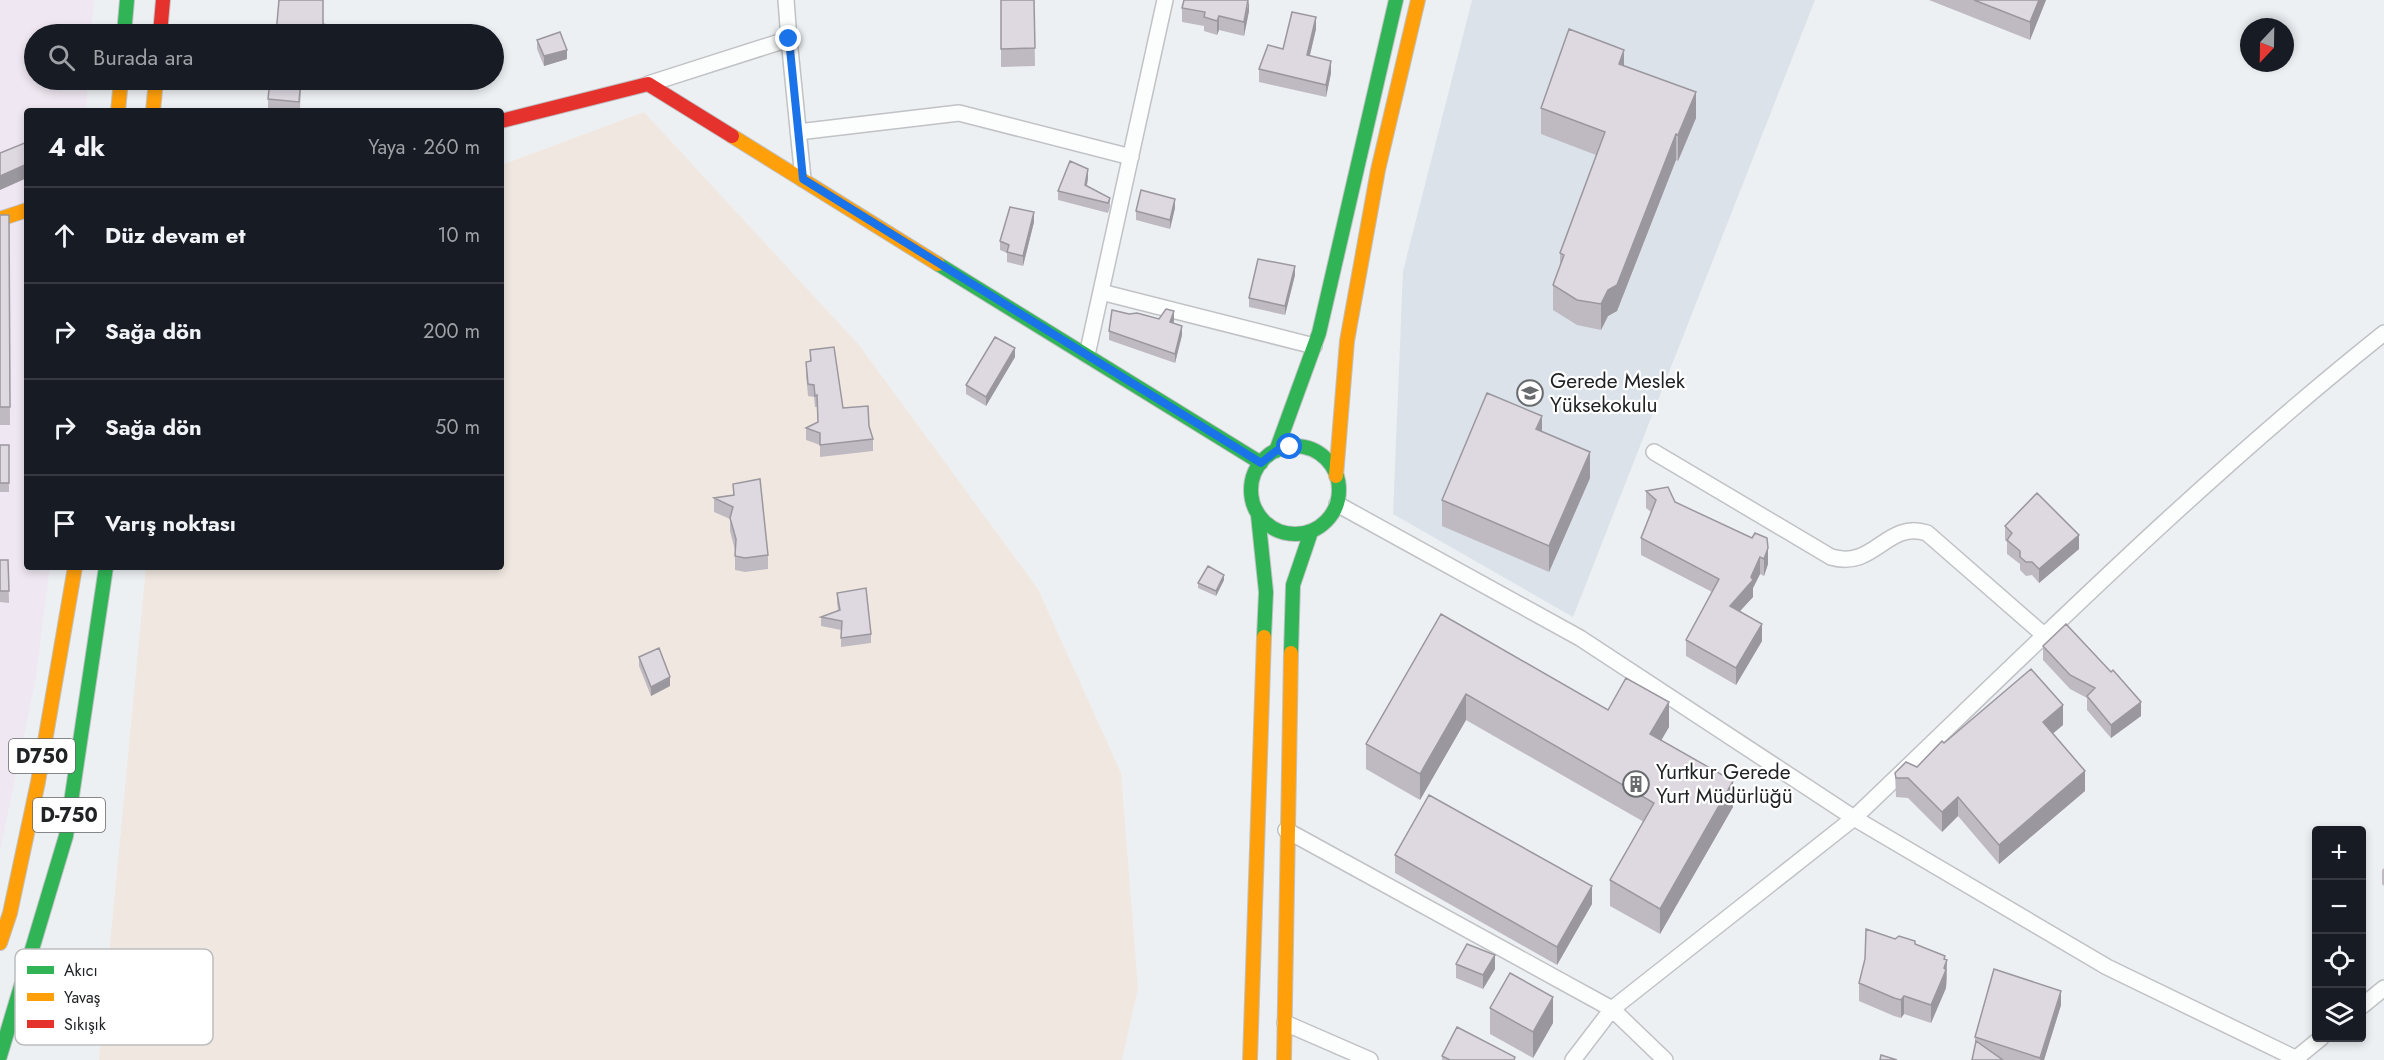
<!DOCTYPE html>
<html lang="tr">
<head>
<meta charset="utf-8">
<style>
	body { margin:0; font-family:Jost,sans-serif; background:#20242c; color:#f1f3f6 }
	.controls { position:absolute; right:18px; bottom:18px; display:grid; overflow:hidden; border-radius:6px; box-shadow:0 3px 9px #0003 }
	.controls button { width:54px; height:54px; display:grid; place-items:center; padding:0; border:0; border-bottom:2px solid #363941; background:#171b24; color:#f1f3f6; font:30px sans-serif }
	.compass { position:absolute; left:2240px; top:18px; width:54px; height:54px; border-radius:50%; background:#171b24; box-shadow:0 3px 9px #0003; rotate:202deg }
	.stop { position:absolute; width:18px; height:18px; margin:-14px; border:4px solid #1a73e8; border-radius:50%; background:#fff }
	.stop.end { background:#1a73e8; border-color:#fff; box-shadow:0 2px 6px #0008 }
	.list { margin:0; padding:0; list-style:none }
	h2 { display:flex; justify-content:space-between; align-items:center; height:78px; margin:0; padding:0 24px; font-size:26px }
	h2 small { font-size:20px; font-weight:400; color:#9ea1a6 }
	.list li { display:grid; grid-template-columns:39px 1fr auto; gap:18px; align-items:center; box-sizing:border-box; height:96px; padding:0 24px; border-top:2px solid #363941 }
	.list b { display:block; font-size:22px; white-space:nowrap }
	.list em { font-size:20px; font-style:normal; color:#9ea1a6 }
	.icon { flex:none; width:33px; height:33px; fill:none; stroke:currentColor; stroke-width:2; stroke-linecap:round; stroke-linejoin:round }
	.map { position:relative; flex:none; width:2384px; height:1060px; overflow:hidden }
	.search { position:absolute; background:#171b24; box-shadow:0 3px 9px #0003; left:24px; top:24px; width:480px; height:66px; display:flex; align-items:center; gap:15px; box-sizing:border-box; padding:0 21px; border-radius:33px; color:#9ea1a6; font-size:22px }
	.panel { position:absolute; background:#171b24; box-shadow:0 3px 9px #0003; left:24px; top:108px; width:480px; height:462px; border-radius:6px }
	.map>svg:first-child { display:block }
	.commercial { fill:#f0e8e0 }
	.industrial { fill:#efe7f1 }
	.built { fill:#dbe2ea }
	.lines { fill:none; stroke-linecap:round; stroke-linejoin:round }
	.street-casing { stroke:#c0c2c5; stroke-width:18 }
	.fast-casing { stroke:#c0c2c5; stroke-width:16 }
	.slow-casing { stroke:#c0c2c5; stroke-width:16 }
	.jam-casing { stroke:#c0c2c5; stroke-width:16 }
	.street { stroke:#fcfdfd; stroke-width:15 }
	.fast { stroke:#30b455; stroke-width:14 }
	.slow { stroke:#ff9f0a; stroke-width:14 }
	.jam { stroke:#e5322d; stroke-width:14 }
	.wall { fill:#bfbac2 }
	.shaded-wall { fill:#9b979e }
	.building { fill:#ded8e1; stroke:#9b979e; stroke-width:1.5 }
	.route { stroke:#1a73e8; stroke-width:8 }
	.labels { text-anchor:middle; stroke-width:4.5; stroke-linejoin:round; paint-order:stroke }
	.shield { fill:#fff; stroke:#646566; stroke-width:1.5 }
	.shield-label { font-size:20px; font-weight:bold; fill:#212325 }
	.poi-label { font-size:21px; fill:#212325; stroke:#fff; text-anchor:start }
	.key { fill:#fff; stroke:#bcbdbe; stroke-width:1.5 }
	.key-label { font-size:16px; fill:#212325 }
</style>
</head>
<body>
<div class="map">
<svg width="2384" height="1060" viewBox="0 0 2384 1060">
	<rect width="100%" height="100%" fill="#edf0f3"/>
	<path class="commercial" d="M644,112L859,345L1038,589L1121,773L1138,988L1122,1060H99L146,567H501V165Z"/>
	<path class="industrial" d="M0,0H94L91,34H34V80H88L86,111H27V567H50L35,682L0,851Z"/>
	<path class="built" d="M1472,0H1815L1573,617L1393,514L1403,271Z"/>
	<g class="lines">
		<g class="street-casing">
			<path id="street" d="M789,39L803,179
				M648,84L789,39L786,0
				M798,132L959,113L1131,157
				M1101,292L1314,346
				M1087,355L1165,0
				M1654,452L1831,557C1875,570 1886,520 1927,533L2045,636
				M1337,504L1580,638L1854,818L1612,1009L1573,1060
				M1286,830L1612,1009L1665,1060
				M2362,1006L2384,988
				M1285,1023L1370,1060
				M2294,1060L2321,1038
				M2299,1060L2107,967L1854,818C2027,653 2197,482 2384,333"/>
		</g>
		<g class="fast-casing">
			<path id="fast" d="M124,34L127,0
				M938,264L1261,463
				M1251 490a44 44 0 1 1 88 0a44 44 0 1 1-88 0Z
				M1276,451L1319,333L1396,0
				M1258,515L1266,592L1264,637
				M1291,653L1293,585L1311,532
				M0,1056L66,836L106,567"/>
		</g>
		<g class="slow-casing">
			<path id="slow" d="M118,111L121,80
				M153,111L156,80
				M732,136L938,264
				M0,219L27,210
				M1336,476L1347,341L1378,170L1418,0
				M0,943L10,913L38,782L75,567
				M1250,1060L1264,637
				M1284,1060L1291,653"/>
		</g>
		<g class="jam-casing">
			<path id="jam" d="M160,34L163,0
				M501,121L648,84L732,136"/>
		</g>
		<use href="#street" class="street"/>
		<use href="#fast" class="fast"/>
		<use href="#slow" class="slow"/>
		<use href="#jam" class="jam"/>
	</g>
	<path class="wall" d="M1001,0H1034L1035,66L1001,67Z
		M1929,0H2046L2030,40Z
		M1182,8L1249,11L1244,36L1219,30L1217,35L1204,31V26L1182,22Z
		M1316,29L1310,55L1331,73L1326,97L1259,82V69L1283,49Z
		M537,40L567,59L544,66L537,49Z
		M1624,66L1696,118L1678,161L1676,160L1617,311L1608,316L1601,330L1577,325L1553,310V285L1560,267V253L1596,155L1541,134V108Z
		M270,80H301L300,111H268V99Z
		M1088,178L1087,186L1110,198V207L1108,213L1058,200V191Z
		M1175,208L1170,229L1136,220V211Z
		M0,215H9L10,425H0Z
		M1034,222L1023,266L1007,262V253L1000,250V241Z
		M1295,275L1285,315L1249,307V298Z
		M1129,314L1174,321L1173,323L1182,335L1175,363L1109,340V331Z
		M810,350L843,408L869,426L873,439V451L820,457V445L806,440V428L818,422L817,407H815L814,397L808,396L806,374V362L810,361Z
		M1015,357L986,406L966,394V385Z
		M0,445H9V492H0Z
		M1590,478L1549,572L1442,526V500Z
		M733,484L768,555V569L745,572L735,570V550L730,531V519L714,512V498L733,495Z
		M1646,491L1675,502L1752,538L1768,564L1764,576L1760,574L1753,588V597L1740,611L1762,641L1736,685L1686,656V640L1712,592L1641,555V538L1651,512L1646,508Z
		M2005,526L2079,549L2039,583L2032,575L2026,576L2020,570V564L2007,554V542L2005,540Z
		M0,560H8L9,603L0,602Z
		M1224,580L1216,596L1198,588V583Z
		M837,593L871,634V643L841,647V630L821,626V617L838,610L837,603Z
		M1441,614L1608,710L1669,727L1661,740L1733,807L1660,934L1610,906V880L1644,822L1466,720L1420,800L1366,769V744Z
		M2043,646L2141,716L2111,738L2087,710V698L2070,689L2043,660Z
		M639,657L670,686L651,696L639,666Z
		M2063,725L2053,733L2085,791L1999,864L1958,816L1942,832L1908,798L1896,797L1895,773L1917,767L1944,743Z
		M1395,855L1592,904L1557,965L1395,873Z
		M2384,868V886L2382,884V870Z
		M1915,944L1945,959L1947,978L1946,988L1931,1023L1904,1014L1901,1018L1894,1016L1859,1001V983Z
		M1456,964L1495,969L1483,989L1456,978Z
		M2061,1005L2044,1060H2004L1975,1043V1037Z
		M1490,1008L1553,1023L1533,1058L1490,1034Z
		M1442,1056L1515,1060H1442Z"/>
	<path class="shaded-wall" d="M1249,0V11L1244,36V22Z
		M2039,0H2046L2030,40V22Z
		M1219,16V30L1217,35V21Z
		M1316,17V29L1307,67V55Z
		M567,50V59L544,66V56Z
		M1624,50V76L1619,64Z
		M1331,61V73L1326,97V85Z
		M1696,92V118L1678,161V135Z
		M1676,134V160L1617,311L1608,316L1601,330V304Z
		M27,164V178L0,190V176Z
		M1088,169V178L1085,194V185Z
		M1175,199V208L1170,229V220Z
		M1034,212V222L1023,266V256Z
		M1295,266V275L1285,315V306Z
		M1174,311V321L1170,332V322Z
		M1182,326V335L1175,363V354Z
		M1015,348V357L986,406V397Z
		M1542,416V442L1536,429Z
		M1590,452V478L1549,572V546Z
		M2079,535V549L2039,583V569Z
		M1768,548V564L1764,576V559Z
		M1760,557V574L1753,588V597L1730,622V606L1751,577Z
		M1224,575V580L1216,596V591Z
		M1762,624V641L1736,685V668Z
		M670,677V686L651,696V687Z
		M1466,694V720L1420,800V774Z
		M1669,702V727L1650,760V734Z
		M2141,702V716L2111,738V725Z
		M2063,705V725L2043,742V722Z
		M2085,771V791L1999,864V845Z
		M1733,781V807L1660,934V909Z
		M1958,797V816L1942,832V812Z
		M1592,886V904L1557,965V947Z
		M1495,955V969L1483,989V975Z
		M1945,956V964L1947,960L1946,988L1931,1023V1005Z
		M2061,991V1005L2044,1060H2040Z
		M1904,996V1014L1901,1018V1000Z
		M1553,997V1023L1533,1058V1032Z"/>
	<path class="building" d="M279,0H323V24L327,25L326,34H276Z
		M1001,0H1034L1035,48L1001,49Z
		M1184,0H1248L1244,22L1219,16L1217,21L1204,17L1205,12L1182,8Z
		M1974,0H2039L2030,22Z
		M1292,12L1316,17L1307,55L1331,61L1326,85L1259,69L1268,45L1283,49Z
		M1569,29L1624,50L1619,64L1696,92L1678,135L1676,134L1617,285L1608,290L1601,304L1577,300L1553,285L1564,255L1560,253L1605,132L1541,108Z
		M560,32L567,50L544,56L537,40Z
		M270,80H301L299,102L268,99Z
		M27,142V164L0,176V153Z
		M1070,161L1088,169L1085,185L1110,198L1108,203L1058,191Z
		M1141,190L1175,199L1170,220L1136,211Z
		M1010,207L1034,212L1023,256L1007,252L1009,245L1000,241Z
		M0,215H9L10,407H0Z
		M1258,259L1295,266L1285,306L1249,298Z
		M1166,309L1174,311L1170,322L1182,326L1175,354L1109,331L1112,310L1129,314L1137,313L1159,319Z
		M995,337L1015,348L986,397L966,385Z
		M834,347L843,408L868,406L869,426L873,439L820,445V433L806,428L818,422L817,395L815,396L814,385L808,384L806,362L811,361L810,350Z
		M1487,393L1542,416L1536,429L1590,452L1549,546L1442,500Z
		M0,445H9V483H0Z
		M760,479L768,555L745,558L735,556L736,539L730,518L733,507L714,498L734,495L733,484Z
		M1668,487L1675,502L1752,538L1755,533L1767,538L1768,548L1764,559L1760,557L1751,577L1753,580L1730,606L1762,624L1736,668L1686,640L1719,579L1641,538L1656,500L1646,491Z
		M2037,493L2079,535L2039,569L2032,562H2026L2020,557V551L2007,540L2012,533L2005,526Z
		M0,560H8L9,591H0Z
		M1208,566L1224,575L1216,591L1198,583Z
		M866,588L871,634L841,638L842,621L821,617L840,610L837,593Z
		M1441,614L1608,710L1626,678L1669,702L1650,734L1733,781L1660,909L1610,880L1654,803L1466,694L1420,774L1366,744Z
		M2066,624L2111,672L2113,670L2141,702L2111,725L2087,696L2095,688L2070,675L2043,646Z
		M659,648L670,677L651,687L639,657Z
		M2031,669L2063,705L2043,722L2085,771L1999,845L1958,797L1942,812L1908,778H1896L1895,773L1906,762L1917,767L1942,741L1944,743Z
		M1429,795L1592,886L1557,947L1395,855Z
		M1866,929L1895,939L1899,936L1915,941V944L1945,956L1944,959L1947,960L1944,968L1946,970L1931,1005L1904,996L1901,1000L1894,998L1859,983L1865,959Z
		M1467,944L1495,955L1483,975L1456,964Z
		M1994,969L2061,991L2040,1058L1975,1037Z
		M1510,973L1553,997L1533,1032L1490,1008Z
		M1457,1027L1515,1057L1514,1060H1450L1442,1056Z
		M1976,1041L2003,1060H1972Z
		M1881,1055L1897,1060H1880Z"/>
	<g class="lines">
		<path class="route" d="M789,39L803,179L1261,463L1276,451L1290,447"/>
	</g>
	<defs>
		<g id="university-ring" transform="scale(1.35)"><circle r="9.5" fill="#fff" stroke="#686b6d" stroke-width="1.5"/><path d="M0-5L7-2L0 1L-7-2ZM-4 1L0 2.5L4 1V4Q0 6-4 4Z" fill="#686b6d"/></g>
		<g id="building-ring" transform="scale(1.35)"><circle r="9.5" fill="#fff" stroke="#686b6d" stroke-width="1.5"/><path d="M-4-6H4V6H1V3H-1V6H-4ZM-2.5-4.3h1.7v1.8h-1.7ZM.8-4.3h1.7v1.8H.8ZM-2.5-1h1.7V.8h-1.7ZM.8-1h1.7V.8H.8Z" fill="#686b6d"/></g>
	</defs>
	<g fill-rule="evenodd">
		<use href="#university-ring" x="1530" y="393"/>
		<use href="#building-ring" x="1636" y="784"/>
	</g>
	<g class="labels">
		<g class="shield">
			<rect x="9" y="739" width="66" height="34" rx="4.5"/>
			<rect x="33" y="798" width="72" height="34" rx="4.5"/>
		</g>
		<g class="shield-label">
			<text x="42" y="763">D750</text>
			<text x="69" y="822">D-750</text>
		</g>
		<g class="poi-label">
			<text x="1550" y="388">Gerede Meslek<tspan x="1550" dy="24">Yüksekokulu</tspan></text>
			<text x="1656" y="779">Yurtkur Gerede<tspan x="1656" dy="24">Yurt Müdürlüğü</tspan></text>
		</g>
	</g>
	<rect x="15" y="949" width="198" height="96" rx="9" class="key"/>
	<rect x="27" y="966" width="27" height="8" fill="#30b455"/>
	<rect x="27" y="993" width="27" height="8" fill="#ff9f0a"/>
	<rect x="27" y="1020" width="27" height="8" fill="#e5322d"/>
	<g class="key-label">
		<text x="64" y="976">Akıcı</text>
		<text x="64" y="1003">Yavaş</text>
		<text x="64" y="1030">Sıkışık</text>
	</g>
</svg>
<div class="controls">
<button>+</button>
<button>−</button>
<button><svg class="icon" aria-label="locate" viewBox="0 0 24 24"><circle cx="12" cy="12" r="6"/><path d="M12 2v4M12 18v4M2 12h4M18 12h4"/></svg></button>
<button><svg class="icon" aria-label="layers" viewBox="0 0 24 24"><path d="M12 4l9 5-9 5-9-5zM3 14l9 5 9-5"/></svg></button>
</div>
<svg class="compass" viewBox="-18 -18 36 36"><path d="M0-13l5 13h-10z" fill="#e53935"/><path d="M0 13l5-13h-10z" fill="#9ea1a6"/></svg>
<div class="stop" style="left:1290px;top:447px"></div>
<div class="stop end" style="left:789px;top:39px"></div>
<div class="search"><svg class="icon" aria-label="search" viewBox="0 0 24 24"><circle cx="10" cy="10" r="6"/><path d="M15 15l6 6"/></svg>Burada ara</div>
<section class="panel">
<h2>4 dk<small>Yaya · 260 m</small></h2>
<ul class="list">
<li><svg class="icon" aria-label="ahead" viewBox="0 0 24 24"><path d="M12 20V5M6 11l6-6 6 6"/></svg><div><b>Düz devam et</b></div><em>10 m</em></li>
<li><svg class="icon" aria-label="right" viewBox="0 0 24 24"><path d="M7 20v-9h11M14 6l5 5-5 5"/></svg><div><b>Sağa dön</b></div><em>200 m</em></li>
<li><svg class="icon" aria-label="right" viewBox="0 0 24 24"><path d="M7 20v-9h11M14 6l5 5-5 5"/></svg><div><b>Sağa dön</b></div><em>50 m</em></li>
<li><svg class="icon" aria-label="arrive" viewBox="0 0 24 24"><path d="M6 21V4h12l-3 4 3 4H6"/></svg><div><b>Varış noktası</b></div></li>
</ul>
</section>
</div>
</body>
</html>
